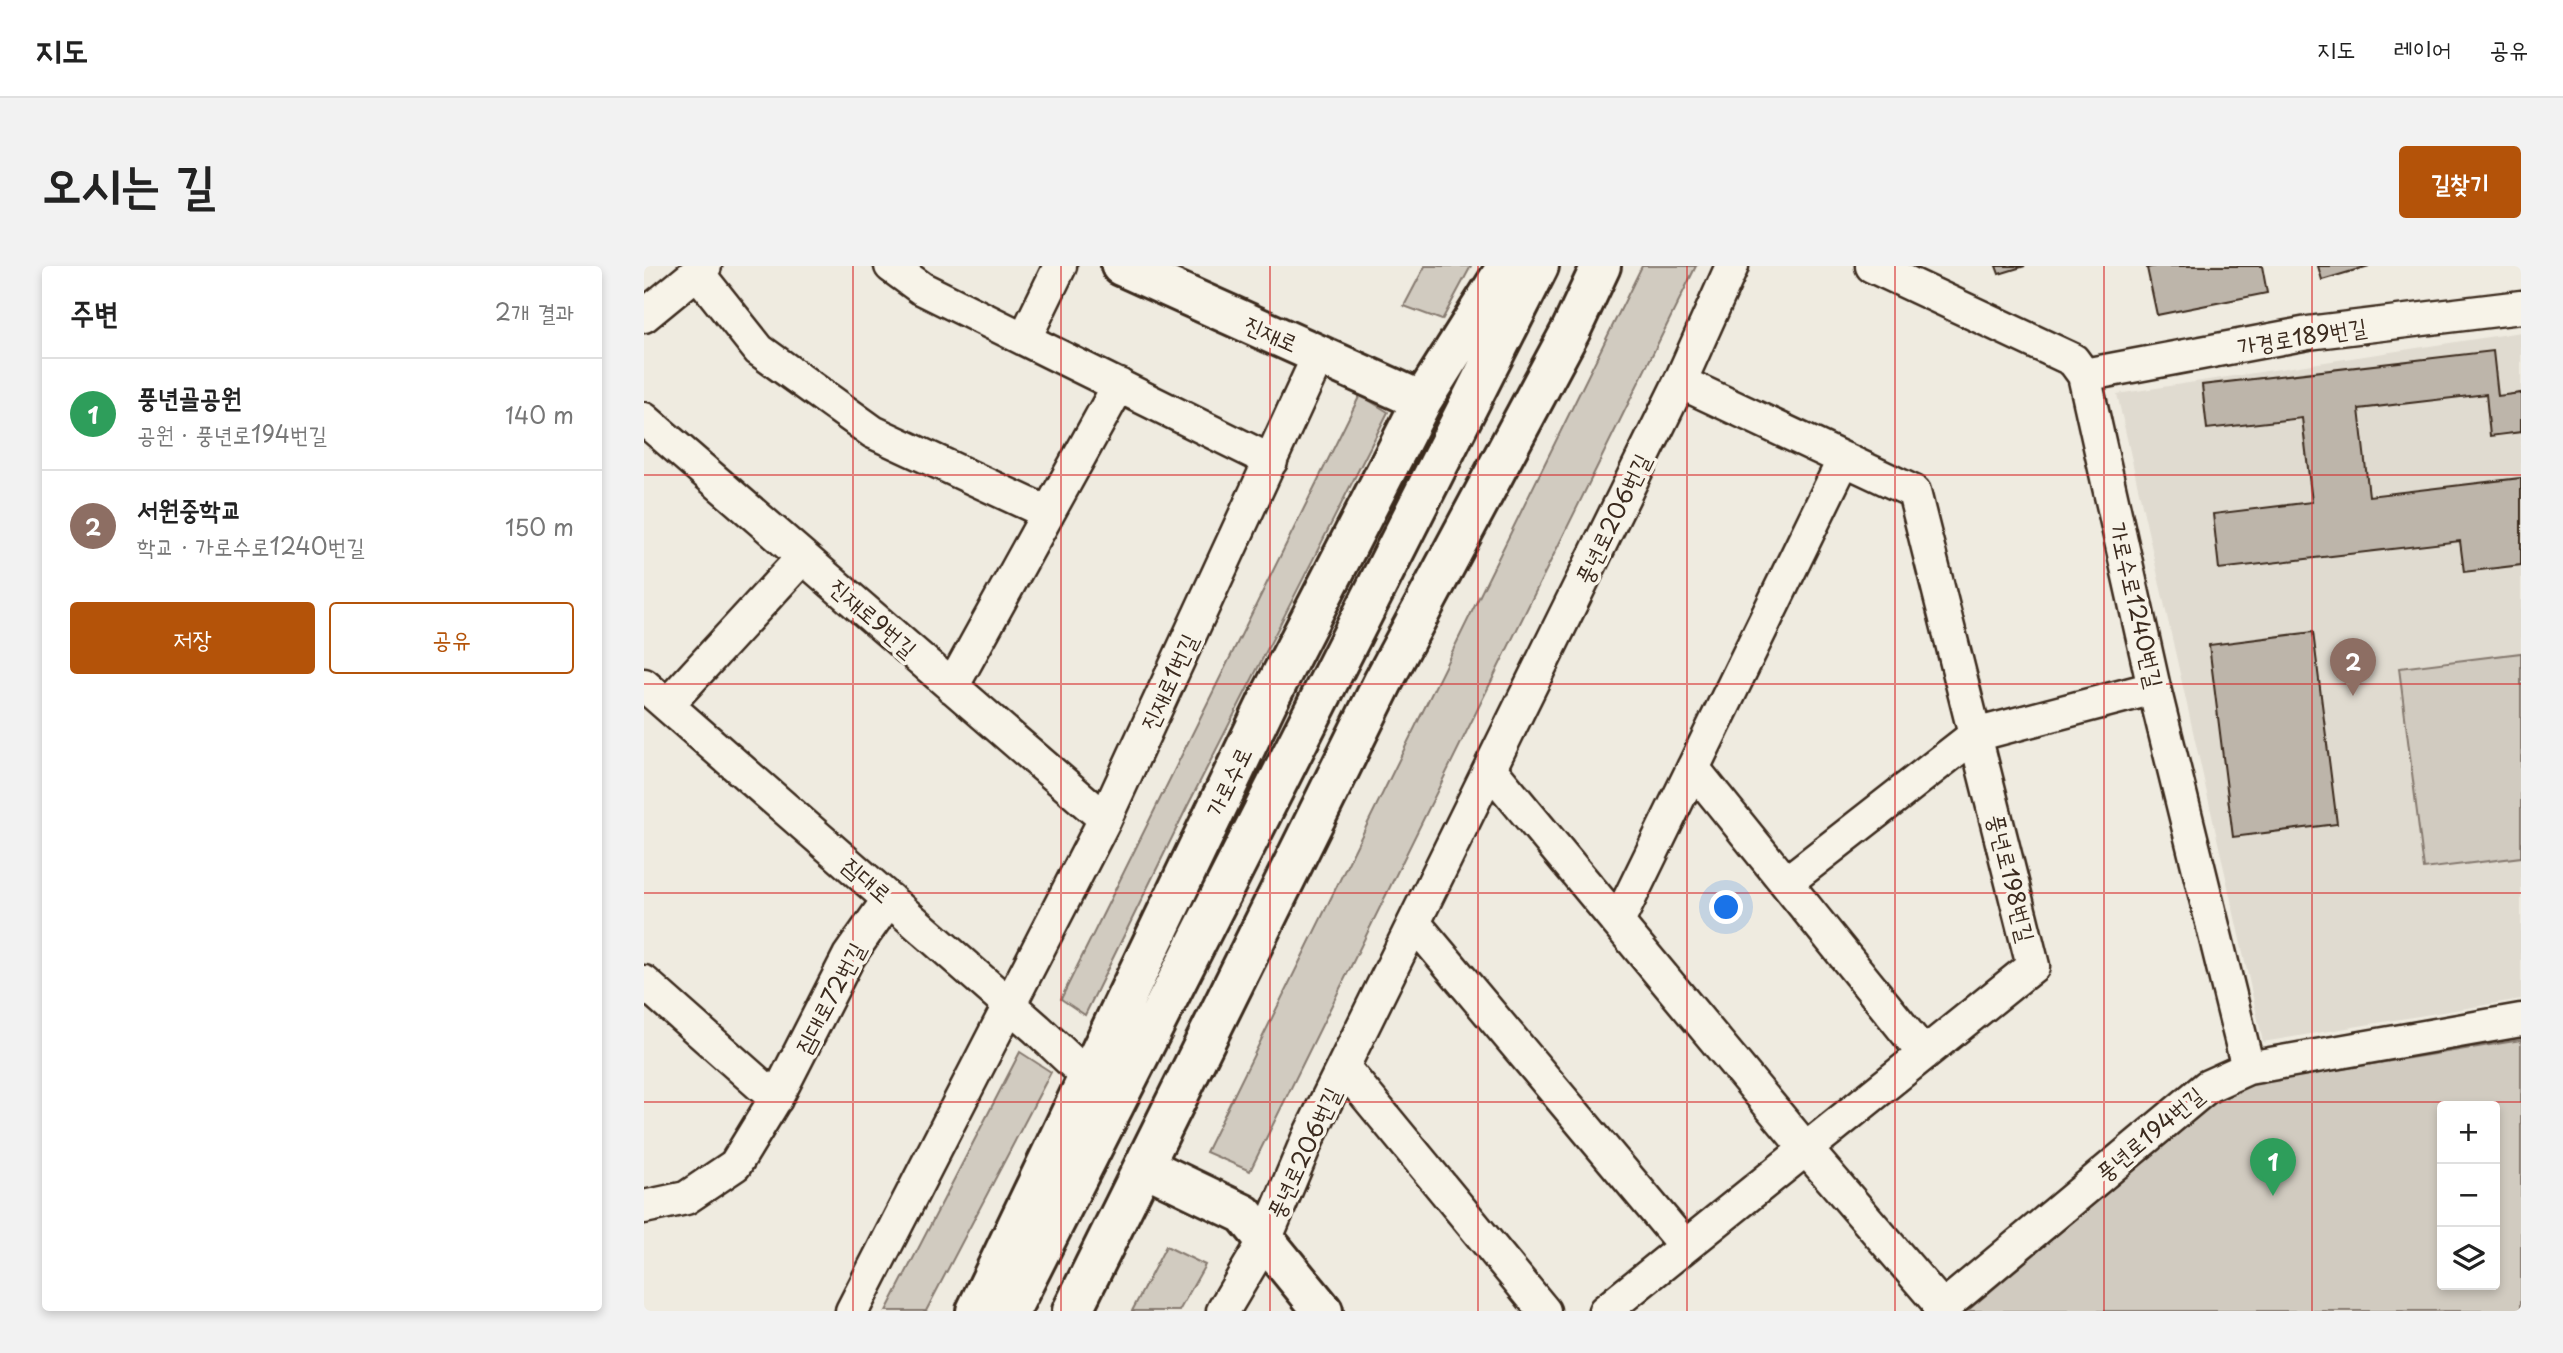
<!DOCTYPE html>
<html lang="ko">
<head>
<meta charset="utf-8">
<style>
	body { margin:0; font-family:"Playpen Sans","Poor Story",sans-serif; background:#f2f2f2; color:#222 }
	.controls { position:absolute; right:21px; bottom:21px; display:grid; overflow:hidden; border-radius:7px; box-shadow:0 4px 10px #0003 }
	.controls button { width:63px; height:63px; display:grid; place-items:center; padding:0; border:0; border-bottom:2px solid #e0e0e0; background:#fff; color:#222; font:35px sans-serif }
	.you { position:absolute; left:1083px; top:642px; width:24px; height:24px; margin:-18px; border:5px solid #fff; border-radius:50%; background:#1a73e8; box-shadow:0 0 0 10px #1a73e833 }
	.badge { display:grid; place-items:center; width:46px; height:46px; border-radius:50%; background:#b45309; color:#fff; font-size:23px; font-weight:700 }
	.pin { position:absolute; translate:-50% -58px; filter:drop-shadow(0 2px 4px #0008) }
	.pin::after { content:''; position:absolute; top:37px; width:24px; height:21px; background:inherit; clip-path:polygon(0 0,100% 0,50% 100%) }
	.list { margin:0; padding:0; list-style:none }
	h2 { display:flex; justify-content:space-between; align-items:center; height:91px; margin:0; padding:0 28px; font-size:30px }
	h2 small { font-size:23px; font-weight:400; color:#767676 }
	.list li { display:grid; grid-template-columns:46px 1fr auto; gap:21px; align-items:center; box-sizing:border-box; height:112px; padding:0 28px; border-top:2px solid #e0e0e0 }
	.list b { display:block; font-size:26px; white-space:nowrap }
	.list p { margin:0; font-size:23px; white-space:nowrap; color:#767676 }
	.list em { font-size:23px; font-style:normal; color:#767676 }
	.actions { display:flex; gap:14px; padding:21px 28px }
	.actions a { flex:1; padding:16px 0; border:2px solid #b45309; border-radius:7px; text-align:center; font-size:24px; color:#b45309 }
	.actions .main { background:#b45309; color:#fff }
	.icon { flex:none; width:38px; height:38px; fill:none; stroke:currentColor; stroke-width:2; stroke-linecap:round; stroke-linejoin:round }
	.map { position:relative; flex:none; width:1877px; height:1045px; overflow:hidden; border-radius:7px }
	header { display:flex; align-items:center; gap:42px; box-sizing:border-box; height:98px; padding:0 35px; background:#fff; border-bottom:2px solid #e0e0e0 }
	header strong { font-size:33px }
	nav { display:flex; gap:38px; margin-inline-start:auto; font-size:24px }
	.intro { display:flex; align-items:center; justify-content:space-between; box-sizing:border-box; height:168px; padding:0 42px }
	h1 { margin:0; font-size:49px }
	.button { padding:18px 32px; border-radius:7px; background:#b45309; color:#fff; font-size:24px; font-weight:700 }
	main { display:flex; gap:42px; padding:0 42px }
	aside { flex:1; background:#fff; border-radius:7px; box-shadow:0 4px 10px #0003 }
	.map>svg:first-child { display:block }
	.built { fill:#e0dbd0 }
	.green { fill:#d1cbc0; stroke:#867a6f; stroke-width:2; fill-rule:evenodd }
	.building { fill:#bdb5aa; stroke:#3b2a1e; stroke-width:2 }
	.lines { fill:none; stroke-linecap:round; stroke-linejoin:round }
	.street-casing { stroke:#3b2a1e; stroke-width:37 }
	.secondary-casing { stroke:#3b2a1e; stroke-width:44 }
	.street { stroke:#f7f3e8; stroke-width:32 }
	.secondary { stroke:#f7f3e8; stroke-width:38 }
	.grid { fill:none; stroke:#d62828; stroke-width:2; stroke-opacity:0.55 }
	.labels { text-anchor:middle; stroke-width:7; stroke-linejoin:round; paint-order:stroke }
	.street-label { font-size:23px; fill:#3b2a1e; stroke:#f7f3e8 }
</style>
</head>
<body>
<header>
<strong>지도</strong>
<nav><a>지도</a><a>레이어</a><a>공유</a></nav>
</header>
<div class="intro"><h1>오시는 길</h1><a class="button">길찾기</a></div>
<main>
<aside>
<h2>주변<small>2개 결과</small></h2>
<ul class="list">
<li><span class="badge" style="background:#2e9e5b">1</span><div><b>풍년골공원</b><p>공원 · 풍년로194번길</p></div><em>140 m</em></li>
<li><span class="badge" style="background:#8d6e63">2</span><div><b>서원중학교</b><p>학교 · 가로수로1240번길</p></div><em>150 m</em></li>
</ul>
<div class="actions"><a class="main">저장</a><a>공유</a></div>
</aside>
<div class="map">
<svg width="1877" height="1045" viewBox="0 0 1877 1045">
	<rect width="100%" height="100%" fill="#efebe0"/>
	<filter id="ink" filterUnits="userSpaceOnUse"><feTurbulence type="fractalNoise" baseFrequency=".0143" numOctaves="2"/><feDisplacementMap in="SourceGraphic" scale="14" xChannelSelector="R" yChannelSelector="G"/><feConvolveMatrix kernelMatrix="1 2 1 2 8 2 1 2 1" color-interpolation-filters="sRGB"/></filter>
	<g filter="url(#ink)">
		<path class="built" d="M1877,66V733L1619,776L1473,128Z"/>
		<path class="green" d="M781,0H827L798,54L760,40Z
			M998,0H1052L606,905L562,886Z
			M716,129L744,146L543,541L441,749L417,733Z
			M1877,387V591L1780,603L1755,402Z
			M1877,774V1045H1323L1570,837L1610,817ZM1798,840H1851V1019H1798Z
			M376,786L407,806L282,1045H242Z
			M522,980L561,999L535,1045H488Z"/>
		<path class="building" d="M1352,0H1381L1355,8Z
			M1511,0H1618L1623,27L1513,49L1503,2Z
			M1674,0H1725L1678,14Z
			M1849,85L1854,130L1877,127V166L1846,170L1842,128L1715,143L1725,230L1877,212V299L1820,306L1816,275L1575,303L1569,248L1668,236L1658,152L1563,163L1558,119Z
			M1669,366L1693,558L1589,571L1565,379Z"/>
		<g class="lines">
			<g class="street-casing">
				<path id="street" d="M247,0L277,22L627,195
					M1228,0L1429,94L1440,109L1510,422L1604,802
					M53,6L115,84L229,166L404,247
					M0,50L61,0
					M381,72L416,0
					M1440,109L1664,67L1877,41
					M0,153L461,553
					M0,419L393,763L444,811
					M308,421L475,119
					M23,439L159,291
					M1049,502L1280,788
					M846,503L1162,883L1299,1042
					M1143,616L1331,469L1510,422
					M974,656L1200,193
					M771,658L1041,980
					M0,716L132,833
					M699,801L900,1045
					M0,941L42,932L91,899L135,827L205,690L245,633
					M208,1045L461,553L675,89
					M579,1045L621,974L664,872L1036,116L1088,0
					M961,1045L1389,700L1270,226L1036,116
					M1295,1045L1564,820L1604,802L1877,754"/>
			</g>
			<g class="secondary-casing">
				<path id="secondary" d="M477,0L778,135
					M500,900L600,948L679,1045
					M332,1045L624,435L778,135L863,0
					M366,1045L895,0
					M428,1045L739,416L927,64L957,0"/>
			</g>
			<use href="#street" class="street"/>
			<use href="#secondary" class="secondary"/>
		</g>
	</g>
	<path class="grid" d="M209,0V1045M417,0V1045M626,0V1045M834,0V1045M1043,0V1045M1251,0V1045M1460,0V1045M1668,0V1045M0,209H1877M0,418H1877M0,627H1877M0,836H1877"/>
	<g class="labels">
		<g class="street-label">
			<text transform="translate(627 68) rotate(24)" y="8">진재로</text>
			<text transform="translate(1658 71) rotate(-9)" y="8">가경로189번길</text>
			<text transform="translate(969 253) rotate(-64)" y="8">풍년로206번길</text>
			<text transform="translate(1492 339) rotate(77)" y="8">가로수로1240번길</text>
			<text transform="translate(229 352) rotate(41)" y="8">진재로9번길</text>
			<text transform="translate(525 416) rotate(-65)" y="8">진재로1번길</text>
			<text transform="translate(585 516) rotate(-64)" y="8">가로수로</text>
			<text transform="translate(1367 612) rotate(76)" y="8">풍년로198번길</text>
			<text transform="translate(223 614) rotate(41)" y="8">짐대로</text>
			<text transform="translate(186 732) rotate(-62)" y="8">짐대로72번길</text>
			<text transform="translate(1506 868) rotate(-40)" y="8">풍년로194번길</text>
			<text transform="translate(660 887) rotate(-65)" y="8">풍년로206번길</text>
		</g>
	</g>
</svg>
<div class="controls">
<button>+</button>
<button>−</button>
<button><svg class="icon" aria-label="layers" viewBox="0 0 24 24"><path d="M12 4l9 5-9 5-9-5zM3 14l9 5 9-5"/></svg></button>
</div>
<div class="you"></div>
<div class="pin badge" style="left:1629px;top:930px;background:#2e9e5b">1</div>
<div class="pin badge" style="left:1709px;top:430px;background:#8d6e63">2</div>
</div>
</main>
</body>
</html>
